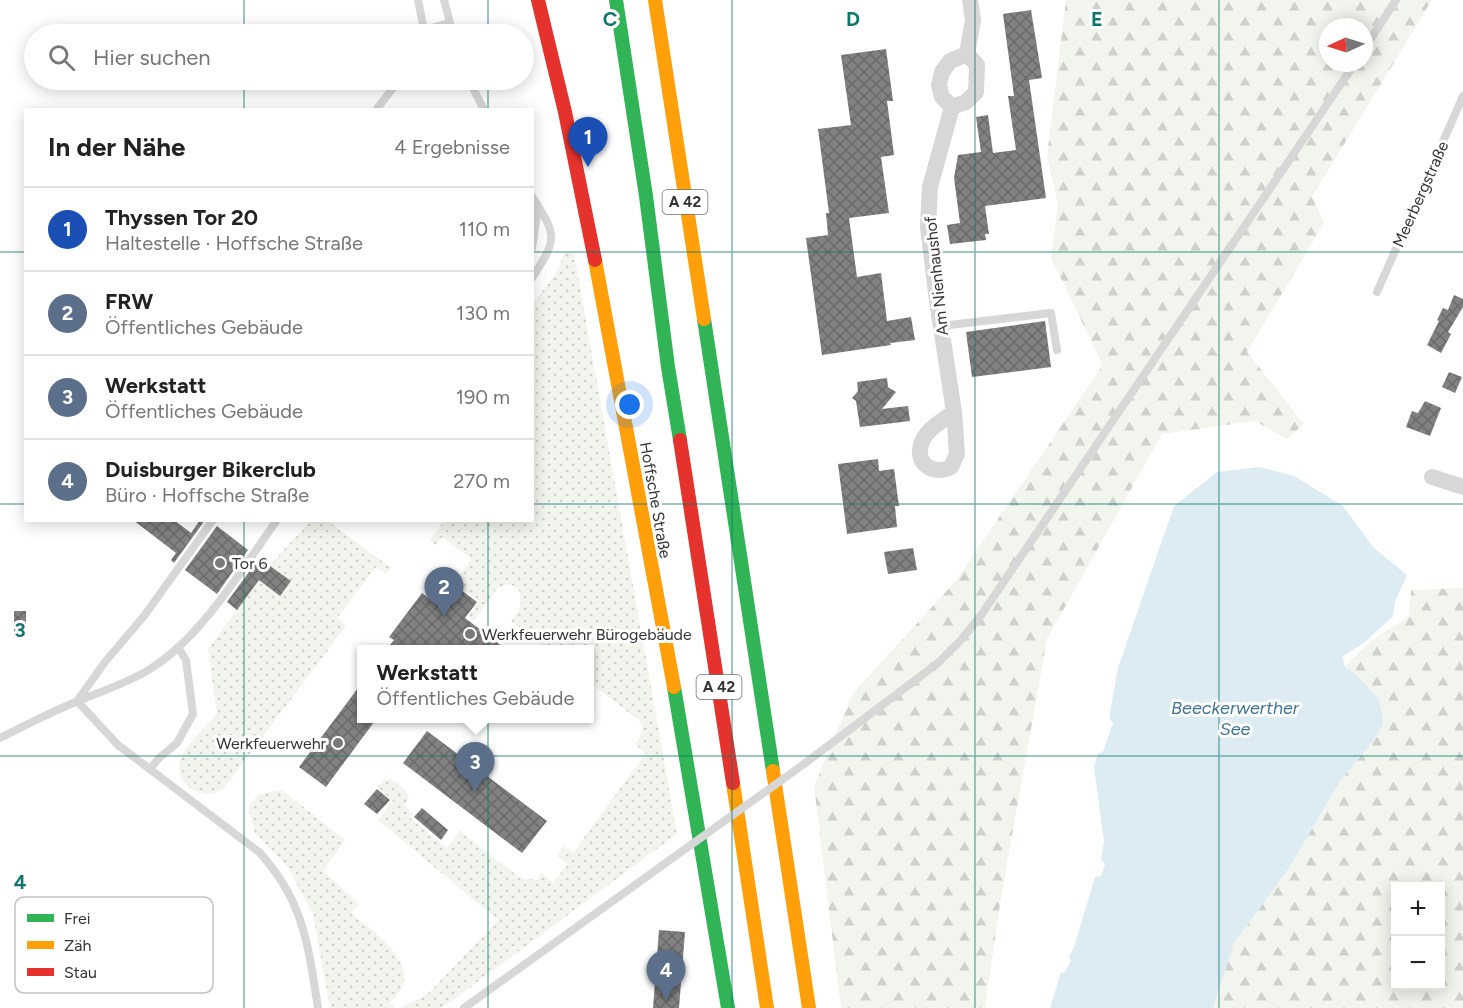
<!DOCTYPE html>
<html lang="de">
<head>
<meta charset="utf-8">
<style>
	body { margin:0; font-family:Figtree,sans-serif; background:#f2f2f2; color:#222 }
	.controls { position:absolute; right:18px; bottom:18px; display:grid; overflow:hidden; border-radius:0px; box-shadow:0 3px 15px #0003 }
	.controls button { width:54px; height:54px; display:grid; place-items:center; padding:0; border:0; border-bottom:2px solid #e0e0e0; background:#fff; color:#222; font:30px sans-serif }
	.compass { position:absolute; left:1319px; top:18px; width:54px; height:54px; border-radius:50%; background:#fff; box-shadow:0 3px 15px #0003; rotate:266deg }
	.you { position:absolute; left:630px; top:405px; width:21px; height:21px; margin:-15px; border:4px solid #fff; border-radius:50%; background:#1a73e8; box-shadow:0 0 0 9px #1a73e833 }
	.badge { display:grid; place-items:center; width:39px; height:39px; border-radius:50%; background:#7c3aed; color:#fff; font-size:20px; font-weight:700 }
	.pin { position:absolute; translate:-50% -50px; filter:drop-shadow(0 2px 3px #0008) }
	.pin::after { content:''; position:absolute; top:32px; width:21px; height:18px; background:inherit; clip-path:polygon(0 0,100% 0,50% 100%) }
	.popup { position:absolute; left:357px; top:645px; width:237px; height:78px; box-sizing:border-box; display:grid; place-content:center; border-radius:0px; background:#fff; filter:drop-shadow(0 2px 4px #0005); font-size:20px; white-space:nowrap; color:#767676 }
	.popup b { font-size:22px; color:#222 }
	.popup::after { content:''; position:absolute; left:50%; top:100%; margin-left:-12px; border:12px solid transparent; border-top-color:#fff }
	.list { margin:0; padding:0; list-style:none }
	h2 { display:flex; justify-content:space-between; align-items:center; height:78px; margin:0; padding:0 24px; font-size:26px }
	h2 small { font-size:20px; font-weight:400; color:#767676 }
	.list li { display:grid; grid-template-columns:39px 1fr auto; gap:18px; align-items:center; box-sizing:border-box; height:84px; padding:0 24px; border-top:2px solid #e0e0e0 }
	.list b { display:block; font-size:22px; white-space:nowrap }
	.list p { margin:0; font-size:20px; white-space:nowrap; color:#767676 }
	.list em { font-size:20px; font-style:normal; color:#767676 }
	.icon { flex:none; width:33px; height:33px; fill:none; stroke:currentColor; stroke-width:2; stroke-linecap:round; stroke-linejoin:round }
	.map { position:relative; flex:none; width:1463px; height:1008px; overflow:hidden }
	.search { position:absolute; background:#fff; box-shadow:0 3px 15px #0003; left:24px; top:24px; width:510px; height:66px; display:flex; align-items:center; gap:15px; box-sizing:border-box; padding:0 21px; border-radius:33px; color:#767676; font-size:22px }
	.panel { position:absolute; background:#fff; box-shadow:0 3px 15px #0003; left:24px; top:108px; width:510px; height:414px; border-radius:0px }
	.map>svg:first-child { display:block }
	.grass { fill:url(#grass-dots) }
	.forest { fill:url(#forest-firs); fill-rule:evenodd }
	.water { fill:#ddebf3 }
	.building { fill:url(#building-cross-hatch) }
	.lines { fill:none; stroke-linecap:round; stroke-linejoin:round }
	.lane { stroke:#d7d7d7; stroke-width:8 }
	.street { stroke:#d7d7d7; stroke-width:16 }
	.fast { stroke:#30b455; stroke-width:14 }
	.slow { stroke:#ff9f0a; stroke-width:14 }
	.jam { stroke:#e5322d; stroke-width:14 }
	.lane-bridge { stroke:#d7d7d7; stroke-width:8 }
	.grid { fill:none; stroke:#0f766e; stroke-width:1.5; stroke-opacity:0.55 }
	.poi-dot { fill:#7a7a7a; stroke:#fff; stroke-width:2 }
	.labels { text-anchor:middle; stroke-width:6; stroke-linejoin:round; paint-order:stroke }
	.shield { fill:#fff; stroke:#707070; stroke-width:1.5 }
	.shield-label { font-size:15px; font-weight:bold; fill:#333 }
	.street-label { font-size:16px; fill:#333; stroke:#fff }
	.poi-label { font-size:16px; fill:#333; stroke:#fff; text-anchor:start }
	.water-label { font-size:18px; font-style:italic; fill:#3f7597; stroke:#fff }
	.key { fill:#fff; stroke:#c2c2c2; stroke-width:1.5 }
	.key-label { font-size:16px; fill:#333 }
	.grid-label { font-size:20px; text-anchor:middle; font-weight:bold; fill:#0f766e; stroke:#fff; stroke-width:6; stroke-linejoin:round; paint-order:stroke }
</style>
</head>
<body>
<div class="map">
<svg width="1463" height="1008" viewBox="0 0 1463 1008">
	<defs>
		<pattern id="grass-dots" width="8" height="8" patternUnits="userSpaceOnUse" patternTransform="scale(1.5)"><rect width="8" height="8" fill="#f1f5ed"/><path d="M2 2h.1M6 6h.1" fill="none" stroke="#cfd2cc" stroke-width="1.8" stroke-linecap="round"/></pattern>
		<pattern id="forest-firs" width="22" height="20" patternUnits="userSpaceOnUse" patternTransform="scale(1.5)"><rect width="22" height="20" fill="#f1f5ed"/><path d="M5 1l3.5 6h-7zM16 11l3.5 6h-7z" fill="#cfd2cc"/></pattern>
		<pattern id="building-cross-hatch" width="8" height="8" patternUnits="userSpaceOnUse" patternTransform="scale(1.5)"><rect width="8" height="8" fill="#818181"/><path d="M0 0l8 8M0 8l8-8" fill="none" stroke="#6a6a6a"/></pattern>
	</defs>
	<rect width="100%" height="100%" fill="#fff"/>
	<path class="grass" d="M565,253H574L677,834L442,1008H401L429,993L498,920L378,820L393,801L378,788L385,779C396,779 406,789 409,798L404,805L413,814L410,818L447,848L460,831L520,878L537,880L542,873L553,883L568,864L557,856L564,846L573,853L646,753L635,744C640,736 645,731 641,722L589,682V650L547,649L511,621L520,608V592L511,584L498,587L474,621L468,617L479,601L455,583L471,559L442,537L436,545L430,540L444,521L532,520L533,304L556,273Z
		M311,521H328L391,568L386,574L376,567L337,618L346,626L224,788C199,806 168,779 183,754C191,739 207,726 217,714L208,649L269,566Z
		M282,790L345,840L323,871L359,904L351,913C369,928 416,960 402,988C399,993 394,998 390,1003L395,1008H330L313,914L287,866L255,833L248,807L259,794Z"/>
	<path class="forest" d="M1066,0H1432L1312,197L1324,223L1247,352L1304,424L1287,439L1255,421L1162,434L1047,639L1001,897L985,1008H841L814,786L853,693L955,582L1103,365L1051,258L1058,205L1047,156ZM1328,27H1364V63H1328Z
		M1463,588V1008H1213L1234,943L1289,868L1340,781L1374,740L1379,698L1345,667L1371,641L1409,616L1411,590ZM1396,886H1440V986H1396Z"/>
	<path class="water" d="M1259,467L1294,476L1343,506L1373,547L1407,575L1395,602L1393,616L1365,642L1342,657L1345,667C1359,675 1367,688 1379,698L1383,723L1374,740L1340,781L1289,868L1234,943L1213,1008H1050L1061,972L1064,973L1071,961L1069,957L1074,947L1095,877L1101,876L1105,864L1101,859L1104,842L1094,767L1098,753L1103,752L1113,723L1109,718L1118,668L1174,506L1217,472Z"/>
	<path class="building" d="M1031,10L1042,78L1029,80L1046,198L985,206L989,234H985L986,240L950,244L947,225L960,223L954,178L958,155L981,152L976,117L988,115L993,153L1016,150L1008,96H1014L1003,14Z
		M886,49L893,101H887L894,155L881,157L889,213L849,218L857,277L881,273L887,321L911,317L915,340L890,343L891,345L822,355L806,238L828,235L826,213H829L818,129L851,125L841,55Z
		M1454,295L1463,299V307L1448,332L1451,334L1441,353L1427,345L1439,321L1437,320L1443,308L1448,310Z
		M1045,321L1051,367L972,377L966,332Z
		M1449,372L1462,377L1455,393L1442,387Z
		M887,378L888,387L896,392L882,409L908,406L910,421L860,427L856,401L852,398L858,391L857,382Z
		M1425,401L1441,408L1430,436L1406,427L1412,411L1418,413Z
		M878,459L879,471L894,469L899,506H895L897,527L847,534L838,464Z
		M133,520H174L191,533L200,520H205L174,563L171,560L176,553Z
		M217,526L248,550L217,594L185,570Z
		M913,548L917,570L888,574L884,552Z
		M259,558L291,581L280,596L259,580L237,610L227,602Z
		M452,583L477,602L465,618L507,650H386L394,640L389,637L422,593L436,604Z
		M14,611H26V634H14Z
		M361,684V718H377L326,787L299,767Z
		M427,731L547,821L522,853L403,763Z
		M377,789L390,800L377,814L364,804Z
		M422,808L448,830L441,840L414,817Z
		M659,930L685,932L679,1008H653Z"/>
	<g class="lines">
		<path class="lane" d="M418,0L424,30L423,34
			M444,0L453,34
			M424,30L449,23
			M1364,49L1396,0
			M469,80L484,110
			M376,110L399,80
			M532,196C557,236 558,238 532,278
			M532,248L538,207
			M1377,292L1463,96
			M941,326L1051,313L1057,350
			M77,701L118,745L259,852C304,901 308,945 318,1008
			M77,701L105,662L144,616L213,520
			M0,738C26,725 51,712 78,701C102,691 128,683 150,669C201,638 242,569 277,520
			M804,764L938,663L961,640L982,614L1355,63
			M150,769L159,758L177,743L193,714L186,660L178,647
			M464,1008L674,857"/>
		<path class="street" d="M952,107L966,102L976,92L977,65L967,54
			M954,412C944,420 929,427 923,440C912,461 932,477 951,467L957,454L954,412L937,301L928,227L930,187L952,107L942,97L939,85L942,72L950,61L967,54L973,20L970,0
			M1432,477L1463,487"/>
		<path class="fast" d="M616,0L646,196L668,367L680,440
			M704,319L773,771
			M674,687L728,1008"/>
		<path class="slow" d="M655,0L704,319
			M595,260L674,687
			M773,771L809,1008
			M733,783L767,1008"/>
		<path class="jam" d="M538,0L565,112L595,260
			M680,440L733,783"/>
		<path class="lane-bridge" d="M674,857L804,764"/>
	</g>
	<path class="grid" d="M244,0V34M488,0V34M732,0V1008M975,0V1008M1219,0V1008M244,80V110M488,80V110M0,252H26M532,252H1463M0,504H26M532,504H1463M244,520V1008M488,520V1008M0,756H1463"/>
	<g class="poi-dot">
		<circle cx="220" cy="563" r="6"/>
		<circle cx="470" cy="634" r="6"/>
		<circle cx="338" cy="743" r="6"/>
	</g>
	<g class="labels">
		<g class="shield">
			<rect x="662.5" y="190" width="45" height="24" rx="4.5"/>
			<rect x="696.5" y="675" width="45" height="24" rx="4.5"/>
		</g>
		<g class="shield-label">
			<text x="685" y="207">A 42</text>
			<text x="719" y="692">A 42</text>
		</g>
		<g class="street-label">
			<text transform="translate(1420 194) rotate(-66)" y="6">Meerbergstraße</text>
			<text transform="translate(936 276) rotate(-96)" y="6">Am Nienhaushof</text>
			<text transform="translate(656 500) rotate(80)" y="6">Hoffsche Straße</text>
		</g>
		<g class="poi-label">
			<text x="232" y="569">Tor 6</text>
			<text x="482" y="640">Werkfeuerwehr Bürogebäude</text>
			<text x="326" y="749" text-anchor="end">Werkfeuerwehr</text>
		</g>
		<g class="water-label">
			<text x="1235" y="714">Beeckerwerther<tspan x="1235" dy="21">See</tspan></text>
		</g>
	</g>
	<rect x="15" y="897" width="198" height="96" rx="9" class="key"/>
	<rect x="27" y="914" width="27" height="8" fill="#30b455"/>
	<rect x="27" y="941" width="27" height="8" fill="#ff9f0a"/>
	<rect x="27" y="968" width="27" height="8" fill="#e5322d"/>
	<g class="key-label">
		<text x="64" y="924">Frei</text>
		<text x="64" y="951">Zäh</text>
		<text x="64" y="978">Stau</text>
	</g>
	<g class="grid-label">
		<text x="610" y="26">C</text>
		<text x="853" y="26">D</text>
		<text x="1097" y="26">E</text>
		<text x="20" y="637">3</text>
		<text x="20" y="889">4</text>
	</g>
</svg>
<div class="controls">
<button>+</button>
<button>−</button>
</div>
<svg class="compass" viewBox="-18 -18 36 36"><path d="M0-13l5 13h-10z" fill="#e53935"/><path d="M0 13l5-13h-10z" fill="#767676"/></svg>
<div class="you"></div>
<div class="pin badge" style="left:588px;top:167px;background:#1a4fb4">1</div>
<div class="pin badge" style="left:444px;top:617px;background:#5c6f8a">2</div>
<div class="pin badge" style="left:475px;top:792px;background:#5c6f8a">3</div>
<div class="popup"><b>Werkstatt</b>Öffentliches Gebäude</div>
<div class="pin badge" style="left:666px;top:1000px;background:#5c6f8a">4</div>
<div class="search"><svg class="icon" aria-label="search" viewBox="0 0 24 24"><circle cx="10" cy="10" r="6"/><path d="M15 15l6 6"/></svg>Hier suchen</div>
<section class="panel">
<h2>In der Nähe<small>4 Ergebnisse</small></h2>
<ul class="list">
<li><span class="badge" style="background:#1a4fb4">1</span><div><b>Thyssen Tor 20</b><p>Haltestelle · Hoffsche Straße</p></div><em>110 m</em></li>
<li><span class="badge" style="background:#5c6f8a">2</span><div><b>FRW</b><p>Öffentliches Gebäude</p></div><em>130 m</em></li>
<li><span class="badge" style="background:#5c6f8a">3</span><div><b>Werkstatt</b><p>Öffentliches Gebäude</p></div><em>190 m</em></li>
<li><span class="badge" style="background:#5c6f8a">4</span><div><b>Duisburger Bikerclub</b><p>Büro · Hoffsche Straße</p></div><em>270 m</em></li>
</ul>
</section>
</div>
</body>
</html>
